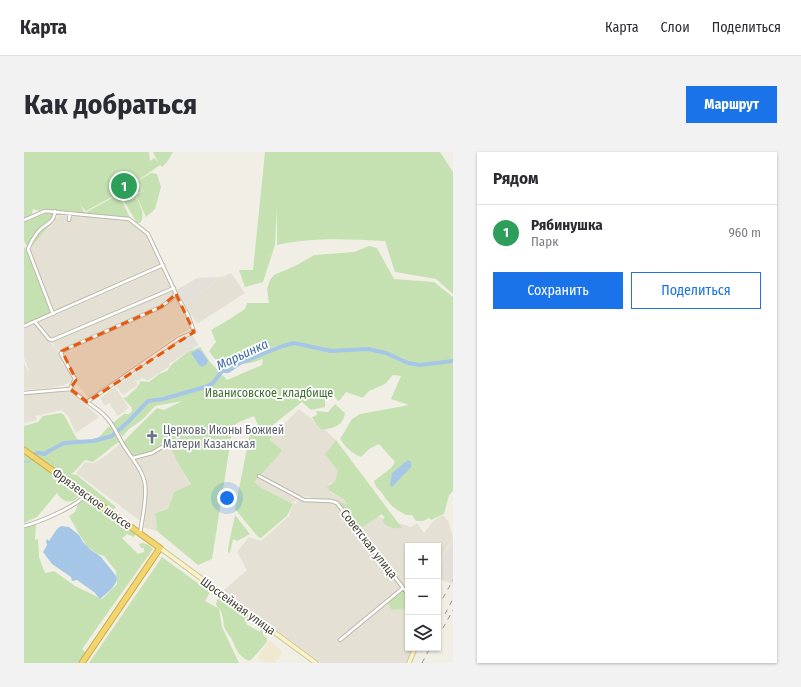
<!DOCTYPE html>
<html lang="ru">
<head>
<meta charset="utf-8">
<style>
	body { margin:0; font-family:"Fira Sans Condensed",sans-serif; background:#f2f2f3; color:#2b2b33 }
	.controls { position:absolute; right:12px; bottom:12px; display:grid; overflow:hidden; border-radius:0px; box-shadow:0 1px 3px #0004 }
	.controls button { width:36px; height:36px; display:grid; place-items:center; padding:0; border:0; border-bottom:1px solid #e1e1e2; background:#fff; color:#2b2b33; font:20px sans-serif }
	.you { position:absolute; left:203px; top:346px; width:14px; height:14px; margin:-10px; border:3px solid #fff; border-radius:50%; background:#1a73e8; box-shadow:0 0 0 6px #1a73e833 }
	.badge { display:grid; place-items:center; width:26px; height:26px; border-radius:50%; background:#1a73e8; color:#fff; font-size:13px; font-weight:700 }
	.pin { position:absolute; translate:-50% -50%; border:2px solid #fff; box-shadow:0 1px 4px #0006 }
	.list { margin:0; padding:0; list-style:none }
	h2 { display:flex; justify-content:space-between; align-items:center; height:52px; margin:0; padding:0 16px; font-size:17px }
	h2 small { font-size:13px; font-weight:400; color:#7c7c81 }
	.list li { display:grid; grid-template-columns:26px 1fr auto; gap:12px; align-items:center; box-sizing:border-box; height:56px; padding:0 16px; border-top:1px solid #e1e1e2 }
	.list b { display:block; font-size:15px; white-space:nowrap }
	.list p { margin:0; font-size:13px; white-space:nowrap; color:#7c7c81 }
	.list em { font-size:13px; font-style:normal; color:#7c7c81 }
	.actions { display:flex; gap:8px; padding:12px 16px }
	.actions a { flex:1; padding:9px 0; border:1px solid #1a73e8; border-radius:0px; text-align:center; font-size:14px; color:#1a73e8 }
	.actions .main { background:#1a73e8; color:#fff }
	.icon { flex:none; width:22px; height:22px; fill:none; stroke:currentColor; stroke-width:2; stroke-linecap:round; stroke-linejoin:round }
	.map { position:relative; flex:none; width:429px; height:511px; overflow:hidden; border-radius:0px }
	header { display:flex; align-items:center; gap:24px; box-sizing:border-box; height:56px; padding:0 20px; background:#fff; border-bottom:1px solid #e1e1e2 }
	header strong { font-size:19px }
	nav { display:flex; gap:22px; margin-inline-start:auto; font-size:14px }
	.intro { display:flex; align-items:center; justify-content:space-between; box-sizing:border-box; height:96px; padding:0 24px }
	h1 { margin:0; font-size:28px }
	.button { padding:10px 18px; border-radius:0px; background:#1a73e8; color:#fff; font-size:14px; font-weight:700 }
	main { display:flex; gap:24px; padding:0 24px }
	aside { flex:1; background:#fff; border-radius:0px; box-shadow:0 1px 3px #0004 }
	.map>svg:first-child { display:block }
	.residential { fill:#e4e1d4 }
	.commercial { fill:#f1e8d2 }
	.industrial { fill:#e3e0da }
	.green { fill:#c6e1b1 }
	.water { fill:#a6c6e8 }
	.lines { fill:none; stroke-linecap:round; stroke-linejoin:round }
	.stream { stroke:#a6c6e8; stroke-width:1 }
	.river { stroke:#a6c6e8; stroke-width:4 }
	.street-casing { stroke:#bbb7a9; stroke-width:4.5 }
	.secondary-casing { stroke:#ccc598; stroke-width:5.5 }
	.highway-casing { stroke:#ceab42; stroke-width:7 }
	.street { stroke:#fff; stroke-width:2.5 }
	.secondary { stroke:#f9f3c7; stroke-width:3.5 }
	.highway { stroke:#f0d571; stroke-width:5 }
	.rail { stroke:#949494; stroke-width:1; stroke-dasharray:5 5; stroke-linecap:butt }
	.marked { fill:#e8590c; fill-opacity:0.2; stroke:#e8590c; stroke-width:3; stroke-dasharray:8 5; stroke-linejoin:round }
	.labels { text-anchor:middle; stroke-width:3.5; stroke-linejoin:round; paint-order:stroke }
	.park-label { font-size:12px; fill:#3f6e2f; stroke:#fff }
	.worship-label { font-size:12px; fill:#5b616d; stroke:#fff; text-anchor:start }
	.street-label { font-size:12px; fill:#423f35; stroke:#fff }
	.water-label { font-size:13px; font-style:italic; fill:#396aa3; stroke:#fff }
</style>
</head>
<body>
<header>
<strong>Карта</strong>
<nav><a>Карта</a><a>Слои</a><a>Поделиться</a></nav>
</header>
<div class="intro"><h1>Как добраться</h1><a class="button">Маршрут</a></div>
<main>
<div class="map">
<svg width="429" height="511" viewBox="0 0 429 511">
	<rect width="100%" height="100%" fill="#f1efe5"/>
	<path class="residential" d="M47,62L104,69L122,82L136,112L135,114L30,159L5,98L35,63L47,65Z
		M138,116L147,135L27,187L15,170Z
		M207,121L221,141L173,172L161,152L198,125Z
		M149,137L151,141L138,154L71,182L38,198H33L28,190Z
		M152,146L165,166L167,176L148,187L65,247L52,231L53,228L38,202V200L43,198L45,200L51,197V196L57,192L140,154Z
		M8,172H12L36,202L51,228L40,233L25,236L0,238V211L4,219H5L0,206V175Z
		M157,188L164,200L145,212L146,214L123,229L120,226L112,229L114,233L99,243L92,234Z
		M91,235L105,256L94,264L85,251L81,254L76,246Z
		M39,239L47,240L75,265L52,281L44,264L37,258L12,264L13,268L0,271V242Z
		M275,257L288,267L294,275L298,278H301L312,288L302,302L315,319L311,329L305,332L307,341L319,346L323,351V352L312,349L277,344L269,351L271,352L274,348L306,350L387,375L393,371L400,381L409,369L419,363L424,369L429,385L414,414V394H384V445L383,446L384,447V496H388L383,511H297L199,439L223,418L213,400L225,385L237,389L265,364L269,352L238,336L229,329L254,304L258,298L246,288L248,284Z
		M142,288L152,305L160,323L167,333L150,340L144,357L131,361L133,379L118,375L119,371L52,321L61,310L70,311L83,303L96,291L104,297L108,304L127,300Z"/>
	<path class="commercial" d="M246,488L259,500L251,511L239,510L233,506Z"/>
	<path class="industrial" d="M198,125L161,152L152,138L173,126Z
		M168,183L175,193L164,200L157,188Z
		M429,385V432L414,427V416Z"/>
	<path class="green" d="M0,0H125L126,9L130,6L134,10L129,0H149L143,10L138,15L136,13L113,29L118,39L111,42C114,51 123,62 116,71H113L95,41L62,59L56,53L61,61L95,42L106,66L20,57L15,59L9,57L8,62L0,66Z
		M241,0H416L429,20V142L412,127L371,120L361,89C325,87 288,85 253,93V56L251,93L239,130L221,135L215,118H229Z
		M127,21L133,22L137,35L131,57L122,65L112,43L119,39L114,29Z
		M22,61L31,62L32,66L5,98L0,89V70Z
		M345,94L353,96L370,127L410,130L429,145V339L425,343L420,362L407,368L405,366L399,369H392L388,363H382L373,358L368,354L361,346L358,341L352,335L350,329L367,316L371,310L355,292L345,297L337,305C327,301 322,295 316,287L328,267L336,262L385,253L367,247L377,224L369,223L361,232L345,239L339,246L322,240L316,248L314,249L311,245L306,237L301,246V255L287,258L278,250L245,276L236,278L230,264L215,270L209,274L188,407L174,413L133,379L131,361L144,357L150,340L167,332C157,319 151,303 142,288L127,300L108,304L99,290L133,256L140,258L158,249L131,254L118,268L105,277L98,285L88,269L90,270L100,262H105L108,259V256L99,246L103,245C107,239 115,237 116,229L125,230L135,222L143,219L148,212L164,200L176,195L186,210L203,228L238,213L239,207L227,211L199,214L189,205L185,199L192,190L187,178L201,170L221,157L223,151H245L243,137L246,128L250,123L273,113L290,103L330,100Z
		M1,95L27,161L0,172V96Z
		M311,252L321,261C319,274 310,276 298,278L294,275L288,265L293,263L292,259L304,260Z
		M37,261L40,263L53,287C60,289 72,289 78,282C82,278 82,275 88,274L97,291H93L69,310L61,308L50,320L47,322L53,323L92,355L88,360L0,294V274L14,270L19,264Z
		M227,276L248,284L246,288L258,298L254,304L230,330L238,336L269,352L263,364L237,386L234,385L211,357Z
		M312,288L378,376C370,377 365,376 359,370L360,365L358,362L340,374L334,375L312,349L323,352C319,343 308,344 303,335L311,329L314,319L301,302Z
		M0,301L39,330L41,333H43L54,341L55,344C48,353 38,350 33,341L13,365L0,371Z
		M60,348L66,350L73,353L111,382L110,385L103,382L98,386L114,402L120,400V396H117L115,392L119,391L125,393L129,397L58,497L62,501L54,511H0V374L12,371L11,388L14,387L15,405L21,421L30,419L51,434L78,447L93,432L92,419L80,404L73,402L63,394L55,382L45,364L51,360L54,352Z
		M211,363L226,382L213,389L209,387L206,401L204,400V396Z
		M138,405L186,440L181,449L194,456L192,452L193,448L196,446L201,448L224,465L225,468L222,472L236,480L237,475L239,477V483L243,486V490L229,506L225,509C215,505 212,497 208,488C206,483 201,479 200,474C199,467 199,462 195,456L198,475L215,511H65Z
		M379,440L384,448V455L382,457L368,458L363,450L376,441Z"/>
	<path class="water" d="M174,197L178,200L184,209L182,213L178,215L175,213L167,201Z
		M384,308L387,310V315L368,335L366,333L368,321Z
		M37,374L45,375L55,383L59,390L67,398L77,405L93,425C93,434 83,441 76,447L70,440L53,428L48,429L47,425L28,412L19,400L23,393L22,389L23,387L25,389L33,377Z"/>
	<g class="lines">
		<path class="stream" d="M0,310H5L7,307"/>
		<path class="river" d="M11,302L14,301L21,302L23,300L40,291L69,289L88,284L104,270L124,249L139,247L181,235L189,231L198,219H204L216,211L259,194L270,191L307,199L344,197L362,201L384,211L396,213L429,209"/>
		<g class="street-casing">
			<path id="street" d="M0,68L21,59L105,67L124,82L153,144L164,163L170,180L154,187L63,250C69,254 75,258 80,263C91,273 94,286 102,297C109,308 119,319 121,332C123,348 118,366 116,382
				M45,68L46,61
				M29,162L4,97C6,92 10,85 13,81C20,71 30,73 31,59
				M11,170L25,187L28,188L150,136
				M0,174L139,113
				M46,237L51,227L37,202L38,199L137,155L146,148L152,142
				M0,241L46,237L63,250
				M109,306L128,301L138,295
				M235,324L280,348L307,349L313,351L384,442
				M0,374C16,370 51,355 62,343
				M316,488L379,436"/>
		</g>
		<g class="secondary-casing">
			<path id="secondary" d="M136,396L292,511
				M385,511L391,496"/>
		</g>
		<g class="highway-casing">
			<path id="highway" d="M0,298L136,396L58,511"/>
		</g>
		<use href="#street" class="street"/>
		<use href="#secondary" class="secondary"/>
		<use href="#highway" class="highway"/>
		<path class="rail" d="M414,455L429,428
			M421,462L429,447
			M414,485L429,458
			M398,511L406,496"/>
	</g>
	<path class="marked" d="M152,142L170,180L63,250L46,237L52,228L38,199L137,155Z"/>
	<defs>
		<g id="church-bare" transform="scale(1.08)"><path d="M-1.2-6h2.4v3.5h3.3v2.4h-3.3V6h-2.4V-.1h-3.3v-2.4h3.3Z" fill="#6b7280" stroke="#fff" stroke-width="2.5" paint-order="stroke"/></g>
	</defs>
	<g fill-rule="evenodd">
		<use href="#church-bare" x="128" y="285"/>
	</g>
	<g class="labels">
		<g class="park-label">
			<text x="245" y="245">Иванисовское_кладбище</text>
		</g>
		<g class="worship-label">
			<text x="139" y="282">Церковь Иконы Божией<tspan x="139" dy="14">Матери Казанская</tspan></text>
		</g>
		<g class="street-label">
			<text transform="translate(68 347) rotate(36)" y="4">Фрязевское шоссе</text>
			<text transform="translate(345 392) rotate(52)" y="4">Советская улица</text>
			<text transform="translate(214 454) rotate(36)" y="4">Шоссейная улица</text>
		</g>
		<g class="water-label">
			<text transform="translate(218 202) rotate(-25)" y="5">Марьинка</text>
		</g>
	</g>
</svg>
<div class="controls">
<button>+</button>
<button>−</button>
<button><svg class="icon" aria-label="layers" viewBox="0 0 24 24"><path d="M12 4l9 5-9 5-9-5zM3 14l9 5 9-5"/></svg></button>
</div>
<div class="you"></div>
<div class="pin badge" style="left:100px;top:34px;background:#2e9e5b">1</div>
</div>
<aside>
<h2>Рядом<small></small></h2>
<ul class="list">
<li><span class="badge" style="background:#2e9e5b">1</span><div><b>Рябинушка</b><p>Парк</p></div><em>960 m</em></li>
</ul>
<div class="actions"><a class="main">Сохранить</a><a>Поделиться</a></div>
</aside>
</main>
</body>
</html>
